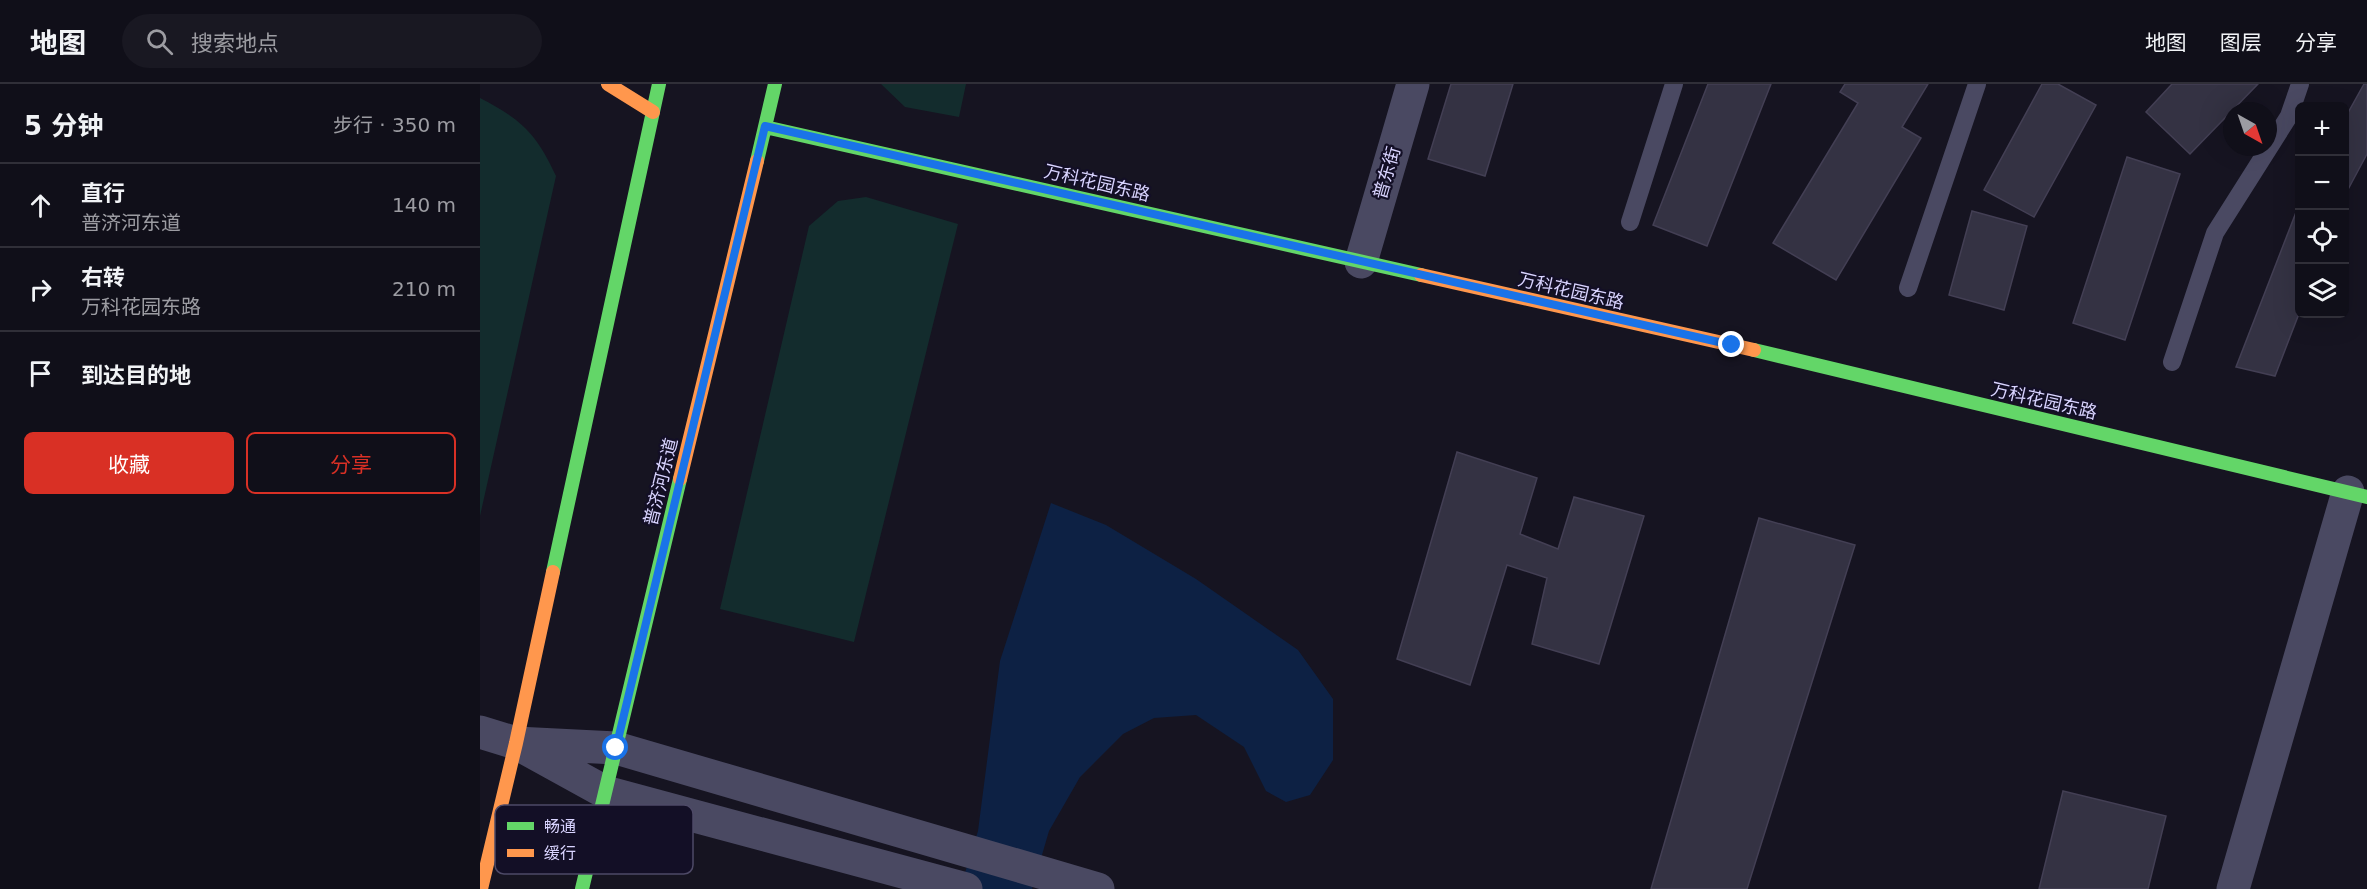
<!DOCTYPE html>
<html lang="zh">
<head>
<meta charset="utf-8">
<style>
	body { margin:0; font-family:"DejaVu Sans","Noto Sans SC",sans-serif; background:#191822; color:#f1f3f6 }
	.controls { position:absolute; right:18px; top:18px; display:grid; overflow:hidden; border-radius:9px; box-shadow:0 6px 24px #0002 }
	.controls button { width:54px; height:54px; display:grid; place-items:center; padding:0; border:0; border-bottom:2px solid #302f38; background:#100f19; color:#f1f3f6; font:30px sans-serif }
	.compass { position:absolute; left:1743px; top:18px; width:54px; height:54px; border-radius:50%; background:#100f19; box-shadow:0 6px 24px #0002; rotate:140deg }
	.stop { position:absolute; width:18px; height:18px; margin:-14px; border:4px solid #1a73e8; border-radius:50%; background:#fff }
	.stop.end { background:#1a73e8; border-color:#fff; box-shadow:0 2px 6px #0008 }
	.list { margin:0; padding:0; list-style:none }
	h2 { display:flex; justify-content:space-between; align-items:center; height:78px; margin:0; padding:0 24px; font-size:26px }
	h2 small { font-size:20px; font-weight:400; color:#9c9ca2 }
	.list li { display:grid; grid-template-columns:39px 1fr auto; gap:18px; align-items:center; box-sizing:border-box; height:84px; padding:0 24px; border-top:2px solid #302f38 }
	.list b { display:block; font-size:22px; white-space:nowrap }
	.list p { margin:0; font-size:20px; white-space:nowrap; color:#9c9ca2 }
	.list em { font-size:20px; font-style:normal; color:#9c9ca2 }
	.actions { display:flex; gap:12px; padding:18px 24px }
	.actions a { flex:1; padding:14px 0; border:2px solid #d93025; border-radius:9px; text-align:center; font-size:21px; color:#d93025 }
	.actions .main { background:#d93025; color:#fff }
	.icon { flex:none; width:33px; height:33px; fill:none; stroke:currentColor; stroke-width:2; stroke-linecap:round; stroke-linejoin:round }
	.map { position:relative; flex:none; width:1887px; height:805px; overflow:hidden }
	header { display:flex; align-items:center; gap:36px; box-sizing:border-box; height:84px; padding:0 30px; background:#100f19; border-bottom:2px solid #302f38 }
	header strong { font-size:28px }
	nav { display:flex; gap:33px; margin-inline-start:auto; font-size:21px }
	.search { width:420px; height:54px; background:#191822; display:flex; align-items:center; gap:15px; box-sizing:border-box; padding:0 21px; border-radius:33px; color:#9c9ca2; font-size:22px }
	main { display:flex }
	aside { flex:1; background:#100f19 }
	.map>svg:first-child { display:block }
	.green { fill:#132c2d }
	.water { fill:#0d2144 }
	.building { fill:#343243; stroke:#433f54; stroke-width:1.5 }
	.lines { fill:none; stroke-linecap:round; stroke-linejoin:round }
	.lane { stroke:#4a4962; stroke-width:18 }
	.street { stroke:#4a4962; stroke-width:33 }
	.fast { stroke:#63d668; stroke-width:14 }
	.slow { stroke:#ff974d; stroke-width:14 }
	.route { stroke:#1a73e8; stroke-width:8 }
	.labels { text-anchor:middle; stroke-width:4.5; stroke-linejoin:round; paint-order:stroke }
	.street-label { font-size:18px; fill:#d9d4ff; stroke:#130f26 }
	.key { fill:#130f26; stroke:#4e4a67; stroke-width:1.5 }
	.key-label { font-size:16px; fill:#d9d4ff }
</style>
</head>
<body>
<header>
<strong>地图</strong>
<div class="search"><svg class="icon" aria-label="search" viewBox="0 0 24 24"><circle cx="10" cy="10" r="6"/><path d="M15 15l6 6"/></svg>搜索地点</div>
<nav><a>地图</a><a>图层</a><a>分享</a></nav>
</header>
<main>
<aside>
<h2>5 分钟<small>步行 · 350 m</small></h2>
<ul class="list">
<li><svg class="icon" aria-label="ahead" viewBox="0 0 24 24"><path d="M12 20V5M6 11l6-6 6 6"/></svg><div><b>直行</b><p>普济河东道</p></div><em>140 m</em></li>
<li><svg class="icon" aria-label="right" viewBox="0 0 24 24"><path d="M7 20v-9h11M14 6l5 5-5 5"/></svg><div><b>右转</b><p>万科花园东路</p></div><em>210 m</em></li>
<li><svg class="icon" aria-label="arrive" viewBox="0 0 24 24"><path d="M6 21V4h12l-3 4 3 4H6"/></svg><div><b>到达目的地</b></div></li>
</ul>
<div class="actions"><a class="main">收藏</a><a>分享</a></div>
</aside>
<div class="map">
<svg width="1887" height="805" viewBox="0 0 1887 805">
	<rect width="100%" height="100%" fill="#161421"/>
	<path class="green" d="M401,0H486L479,33L425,23Z
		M0,14C42,36 56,49 76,92L0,432Z
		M386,113L478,140L374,558L240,525L329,142L358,117Z"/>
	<path class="water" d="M571,419L626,441L716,495L818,566L853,615V676L830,711L806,718L786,707L764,663L716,631L674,634L643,650L600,693L569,747L552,805H480L498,747L520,577Z"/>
	<path class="building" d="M971,0H1033L1005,92L948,75Z
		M1228,0H1291L1227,162L1173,141Z
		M1365,0H1448L1422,43L1441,54L1356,196L1293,159L1378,19L1360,8Z
		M1562,0H1578L1616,21L1554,133L1504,106Z
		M1692,0H1778L1710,70L1666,28Z
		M1884,0H1887V70L1864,113V36Z
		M1647,73L1700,90L1645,256L1593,239Z
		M1820,118V227L1795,292L1756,283Z
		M1492,127L1547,142L1524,226L1469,211Z
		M977,368L1057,394L1040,450L1078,465L1094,413L1164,432L1119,580L1052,560L1067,494L1027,481L990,601L917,575Z
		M1279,434L1375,461L1267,805H1171Z
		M1583,707L1686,732L1668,805H1559Z"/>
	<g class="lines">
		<path class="lane" d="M1150,138L1194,0
			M1428,204L1497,0
			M1692,278L1735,149L1809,32L1820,0"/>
		<path class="street" d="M881,178L933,0
			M0,648L36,659L125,708L486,805
			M36,659L136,664L618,805
			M1753,805L1868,408"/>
		<path class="fast" d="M285,43L941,191
			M277,77L295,0
			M1274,266L1887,413
			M73,488L179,0
			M102,805L200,395"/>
		<path class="slow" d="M128,0L173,28
			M941,191L1274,266
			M200,395L277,77
			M1,805L36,659L73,488"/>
	</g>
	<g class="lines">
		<path class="route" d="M136,664L285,42L1252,261"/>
	</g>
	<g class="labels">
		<g class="street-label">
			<text transform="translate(907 89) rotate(-74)" y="6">普东街</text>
			<text transform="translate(617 99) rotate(13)" y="6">万科花园东路</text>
			<text transform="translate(1091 207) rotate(13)" y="6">万科花园东路</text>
			<text transform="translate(1564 317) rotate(13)" y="6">万科花园东路</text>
			<text transform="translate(181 398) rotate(-76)" y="6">普济河东道</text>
		</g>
	</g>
	<rect x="15" y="721" width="198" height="69" rx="9" class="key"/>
	<rect x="27" y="738" width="27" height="8" fill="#63d668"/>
	<rect x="27" y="765" width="27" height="8" fill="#ff974d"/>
	<g class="key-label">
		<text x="64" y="748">畅通</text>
		<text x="64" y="775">缓行</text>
	</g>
</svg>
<div class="controls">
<button>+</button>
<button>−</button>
<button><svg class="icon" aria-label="locate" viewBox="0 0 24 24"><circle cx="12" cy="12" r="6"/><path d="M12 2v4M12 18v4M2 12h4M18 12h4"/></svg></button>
<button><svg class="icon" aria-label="layers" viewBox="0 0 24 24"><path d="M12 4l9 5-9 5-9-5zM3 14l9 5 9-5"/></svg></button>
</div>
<svg class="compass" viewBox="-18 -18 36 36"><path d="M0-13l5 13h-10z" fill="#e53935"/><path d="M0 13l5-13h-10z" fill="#9c9ca2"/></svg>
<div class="stop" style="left:136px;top:664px"></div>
<div class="stop end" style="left:1252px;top:261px"></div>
</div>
</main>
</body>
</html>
